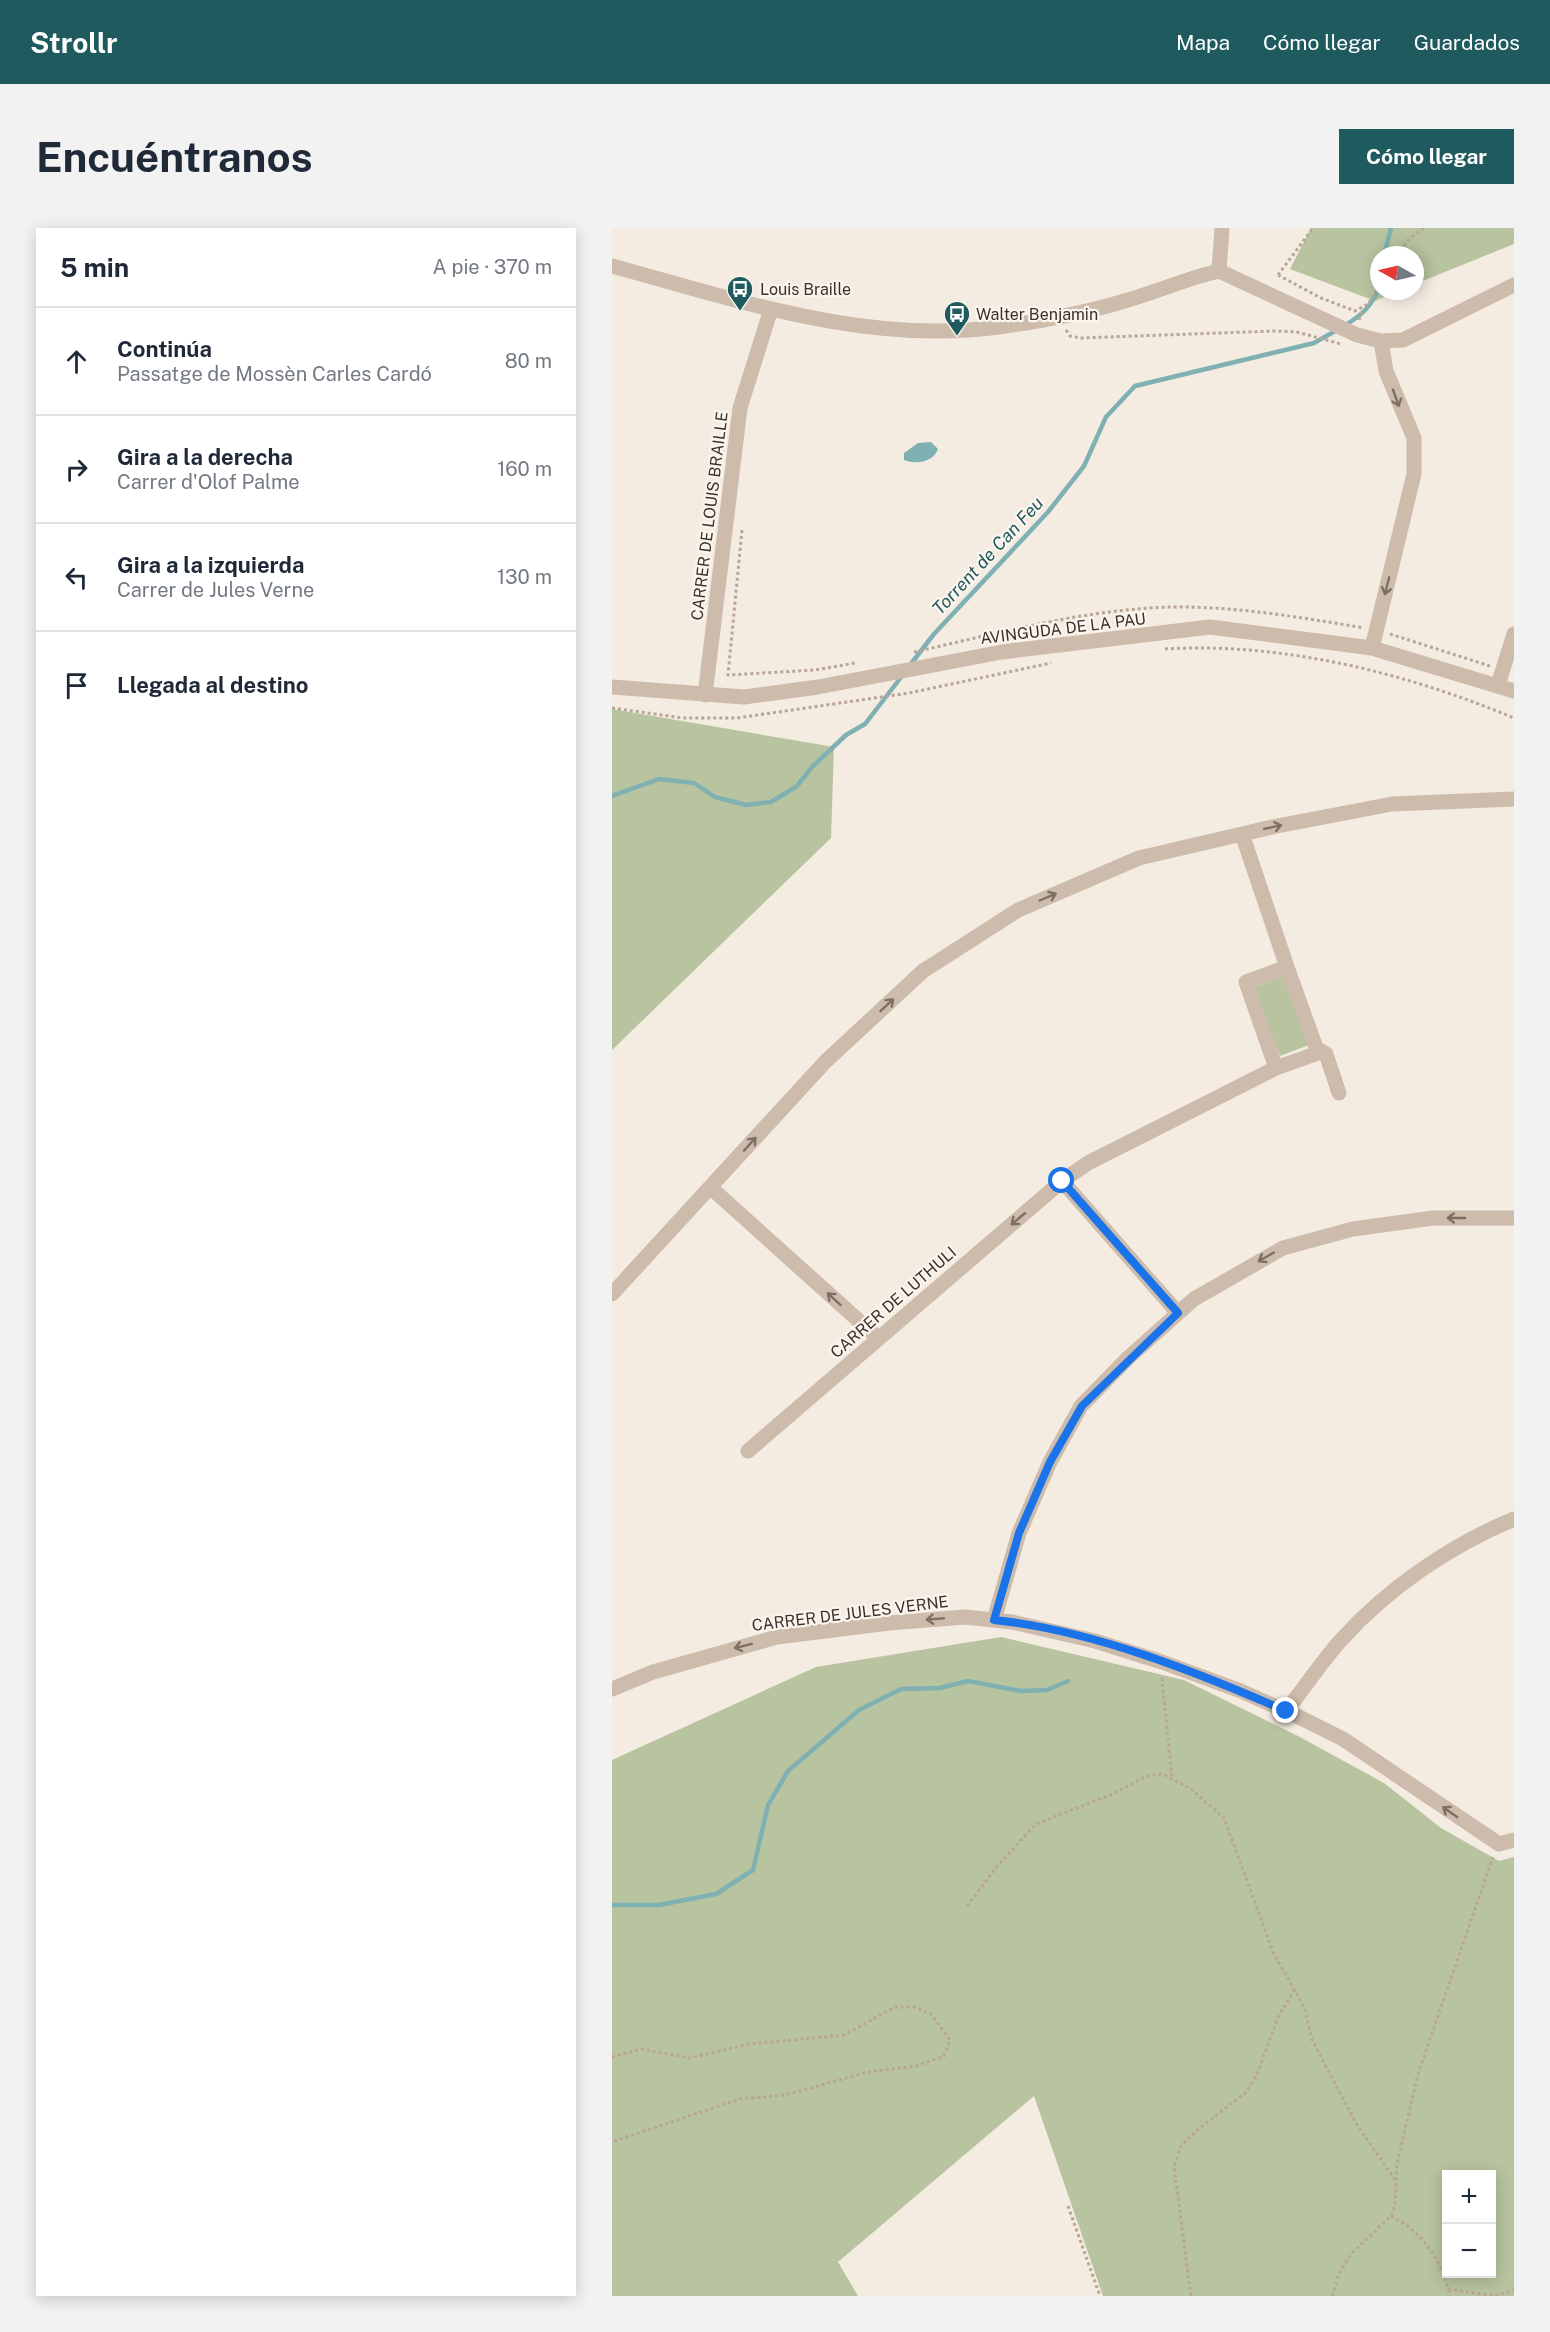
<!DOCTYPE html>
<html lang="es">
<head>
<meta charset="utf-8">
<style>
	body { margin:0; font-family:"Public Sans",sans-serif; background:#f2f2f3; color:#1f2937 }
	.controls { position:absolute; right:18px; bottom:18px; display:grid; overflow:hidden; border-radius:0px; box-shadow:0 3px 15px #0003 }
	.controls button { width:54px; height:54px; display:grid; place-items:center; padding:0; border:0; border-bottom:2px solid #e0e1e3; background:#fff; color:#1f2937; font:30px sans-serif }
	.compass { position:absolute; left:758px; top:18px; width:54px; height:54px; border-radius:50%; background:#fff; box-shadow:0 3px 15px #0003; rotate:278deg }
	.stop { position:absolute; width:18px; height:18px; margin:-14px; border:4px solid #1a73e8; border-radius:50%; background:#fff }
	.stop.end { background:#1a73e8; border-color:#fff; box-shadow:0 2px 6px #0008 }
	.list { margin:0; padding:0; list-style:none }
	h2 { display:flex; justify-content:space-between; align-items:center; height:78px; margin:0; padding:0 24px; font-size:26px }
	h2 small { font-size:20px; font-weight:400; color:#747a83 }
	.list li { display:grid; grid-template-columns:39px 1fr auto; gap:18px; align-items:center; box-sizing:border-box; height:108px; padding:0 24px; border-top:2px solid #e0e1e3 }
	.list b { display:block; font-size:22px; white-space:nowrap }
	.list p { margin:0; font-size:20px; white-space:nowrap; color:#747a83 }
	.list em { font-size:20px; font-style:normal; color:#747a83 }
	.icon { flex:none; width:33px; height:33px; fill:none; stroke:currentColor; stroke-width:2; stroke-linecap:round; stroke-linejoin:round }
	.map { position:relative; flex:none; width:902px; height:2068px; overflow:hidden; border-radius:0px }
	header { display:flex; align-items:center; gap:36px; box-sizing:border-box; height:84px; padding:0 30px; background:#1f5a5e; color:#fff }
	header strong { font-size:28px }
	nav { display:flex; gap:33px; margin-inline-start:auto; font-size:21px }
	.intro { display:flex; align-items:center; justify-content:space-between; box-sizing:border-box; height:144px; padding:0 36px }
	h1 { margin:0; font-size:42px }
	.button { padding:15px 27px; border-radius:0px; background:#1f5a5e; color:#fff; font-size:21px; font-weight:700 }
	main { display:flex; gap:36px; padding:0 36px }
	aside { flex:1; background:#fff; border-radius:0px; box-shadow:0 3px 15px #0003 }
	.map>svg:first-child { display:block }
	.green { fill:#b8c4a0; fill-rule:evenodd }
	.water { fill:#7fb0b2 }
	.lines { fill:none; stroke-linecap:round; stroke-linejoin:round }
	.stream { stroke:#7fb0b2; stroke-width:4.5 }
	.path { stroke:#b9a596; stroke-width:3; stroke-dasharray:3 3; stroke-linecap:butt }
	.street { stroke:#cdbbac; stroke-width:15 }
	.oneway { stroke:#7d6f65 }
	.route { stroke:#1a73e8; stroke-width:8 }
	.labels { text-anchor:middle; stroke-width:4.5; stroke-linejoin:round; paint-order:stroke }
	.poi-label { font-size:16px; fill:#3b302b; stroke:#fbf5ee; text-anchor:start }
	.street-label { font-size:16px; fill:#3b302b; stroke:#fbf5ee }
	.water-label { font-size:18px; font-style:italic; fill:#1f5a5e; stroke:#fbf5ee }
</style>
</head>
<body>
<header>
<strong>Strollr</strong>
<nav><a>Mapa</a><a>Cómo llegar</a><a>Guardados</a></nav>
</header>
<div class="intro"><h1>Encuéntranos</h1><a class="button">Cómo llegar</a></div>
<main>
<aside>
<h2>5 min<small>A pie · 370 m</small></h2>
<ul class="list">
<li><svg class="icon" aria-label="ahead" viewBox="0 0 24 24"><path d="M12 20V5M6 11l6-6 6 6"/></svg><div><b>Continúa</b><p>Passatge de Mossèn Carles Cardó</p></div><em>80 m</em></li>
<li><svg class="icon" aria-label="right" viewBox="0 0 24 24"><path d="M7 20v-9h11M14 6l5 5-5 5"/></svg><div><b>Gira a la derecha</b><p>Carrer d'Olof Palme</p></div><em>160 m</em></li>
<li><svg class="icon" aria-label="left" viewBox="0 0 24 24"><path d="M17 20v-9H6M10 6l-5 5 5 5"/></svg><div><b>Gira a la izquierda</b><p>Carrer de Jules Verne</p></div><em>130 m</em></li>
<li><svg class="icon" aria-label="arrive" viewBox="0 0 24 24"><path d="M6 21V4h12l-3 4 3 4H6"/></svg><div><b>Llegada al destino</b></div></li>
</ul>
</aside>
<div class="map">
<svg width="902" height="2068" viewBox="0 0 902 2068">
	<rect width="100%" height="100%" fill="#f4ebe1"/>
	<path class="green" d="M699,0H902V16L803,56V27H767V63H787L763,73L678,41Z
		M0,481L222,519L219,610L0,822Z
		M672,748L697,817L668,828L642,759Z
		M389,1409L572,1452L686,1508L772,1555L829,1600L887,1633L902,1629V2068H491L422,1868L226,2034L246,2068H0V1532L204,1439ZM879,1946V2046H834V1946Z"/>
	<path class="water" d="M319,214L326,221C321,234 305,237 292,232V225L306,215Z"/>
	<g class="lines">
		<path class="stream" d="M772,27L779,0
			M732,98C750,87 759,79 767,60
			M298,437L322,406L436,284L472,238L494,189L523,158L702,115L725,102
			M0,568L47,551L82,555L103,569L134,577L159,574L185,558L200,539L234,507L253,496L290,448
			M0,1677H47L104,1666L141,1642L156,1577L176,1543L247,1482L289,1461L328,1460L356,1453L409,1463L435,1462L456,1453"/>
		<path class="path" d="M784,27L796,12L812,0
			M666,47L709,70L743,83L756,76L767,59
			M666,47L701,0
			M747,92L751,81
			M454,102L458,108L469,110L662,103L685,104L729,116
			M130,302L116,447L203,442L243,435
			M778,406L878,438
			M553,421C671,414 794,445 902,490
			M302,424C387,405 470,382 557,379C623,378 687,389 752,400
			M0,480L71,490H125L297,465L439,435
			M550,1450L560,1549
			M355,1678L386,1637L424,1596L498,1567L535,1548L550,1546L579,1561L612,1590L661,1724L693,1781L700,1812L745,1897L784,1953
			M0,1829L29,1821L78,1830L137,1816L232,1807L283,1779H302L319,1786L338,1812L332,1828L304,1838L256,1844L173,1867L128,1871L0,1914
			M456,1978L488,2068
			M779,1988C811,2004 830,2033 838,2068
			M836,2061L883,2068L902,2062
			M579,2068L562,1939L569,1918L584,1903L633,1865L645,1847L666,1789L683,1761
			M720,2068L727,2046L739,2026L779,1988L783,1977L785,1936L806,1846L881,1629"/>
		<path class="street" d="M0,38C125,72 255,117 387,99C430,93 474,85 516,72C547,63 576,50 607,43L745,107L769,113L791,112L902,57
			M607,43L610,0
			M760,420L802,246V210L774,143L769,113
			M886,457L902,406
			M0,459L132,469L206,459L390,424L598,399L760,420L902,463
			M93,467L128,180L159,81
			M630,606L675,739
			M706,825L709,823L714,826L727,865
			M450,953L566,1085
			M98,959L266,1110
			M0,1066L213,834L311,743L406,682L527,630L660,599L780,576L902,571
			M136,1223L450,953L476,935L664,840L706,825L675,739L634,754L664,840
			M382,1392L407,1305L438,1234L469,1178L517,1129L582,1071L671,1020L741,1001L821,990H902
			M0,1461L41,1444L165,1409L277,1395L353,1389L400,1394L483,1413L550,1434L629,1463L685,1488L731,1511L887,1616L902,1612
			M674,1483C693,1459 710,1433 730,1411C776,1360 839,1317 902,1291"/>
	</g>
	<defs><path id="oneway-shaft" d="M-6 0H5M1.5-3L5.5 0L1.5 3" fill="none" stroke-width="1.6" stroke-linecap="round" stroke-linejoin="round" transform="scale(1.5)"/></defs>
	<g class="oneway">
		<use href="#oneway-shaft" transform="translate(784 170) rotate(70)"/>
		<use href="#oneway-shaft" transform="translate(775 358) rotate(104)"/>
		<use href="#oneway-shaft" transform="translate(661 599) rotate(-12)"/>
		<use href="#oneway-shaft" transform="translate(436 669) rotate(-23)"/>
		<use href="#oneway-shaft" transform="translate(275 777) rotate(-43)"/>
		<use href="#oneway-shaft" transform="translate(138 916) rotate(-48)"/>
		<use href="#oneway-shaft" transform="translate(844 990) rotate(-180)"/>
		<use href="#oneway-shaft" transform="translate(406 991) rotate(140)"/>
		<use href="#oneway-shaft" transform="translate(654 1029) rotate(150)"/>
		<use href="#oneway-shaft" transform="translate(222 1071) rotate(-138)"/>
		<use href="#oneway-shaft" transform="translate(323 1391) rotate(176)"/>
		<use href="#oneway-shaft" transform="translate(131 1418) rotate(166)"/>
		<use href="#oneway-shaft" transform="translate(838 1584) rotate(-145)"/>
	</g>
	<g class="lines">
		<path class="route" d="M450,953L566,1085L470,1178L438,1234L407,1305L382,1392C480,1402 585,1444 674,1483"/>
	</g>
	<defs>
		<g id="bus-pin" transform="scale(1.35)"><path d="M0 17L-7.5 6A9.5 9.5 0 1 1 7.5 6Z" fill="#1f5a5e" stroke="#fbf5ee"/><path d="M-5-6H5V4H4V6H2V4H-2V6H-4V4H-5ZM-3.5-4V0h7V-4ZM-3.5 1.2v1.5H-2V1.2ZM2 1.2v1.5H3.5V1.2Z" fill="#fff"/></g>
	</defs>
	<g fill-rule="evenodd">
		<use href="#bus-pin" x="128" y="61"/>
		<use href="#bus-pin" x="345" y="86"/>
	</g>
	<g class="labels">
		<g class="poi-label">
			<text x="148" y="67">Louis Braille</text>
			<text x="364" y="92">Walter Benjamin</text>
		</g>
		<g class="street-label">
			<text transform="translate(97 288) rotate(-83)" y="6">CARRER DE LOUIS BRAILLE</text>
			<text transform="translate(451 400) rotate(-7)" y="6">AVINGUDA DE LA PAU</text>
			<text transform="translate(281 1074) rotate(-41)" y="6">CARRER DE LUTHULI</text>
			<text transform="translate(238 1385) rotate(-7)" y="6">CARRER DE JULES VERNE</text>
		</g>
		<g class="water-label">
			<text transform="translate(376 328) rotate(-47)" y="6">Torrent de Can Feu</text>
		</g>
	</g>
</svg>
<div class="controls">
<button>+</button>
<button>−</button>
</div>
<svg class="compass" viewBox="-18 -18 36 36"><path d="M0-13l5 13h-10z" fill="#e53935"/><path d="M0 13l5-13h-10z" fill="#747a83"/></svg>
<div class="stop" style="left:450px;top:953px"></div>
<div class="stop end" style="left:674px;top:1483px"></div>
</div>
</main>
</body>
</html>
